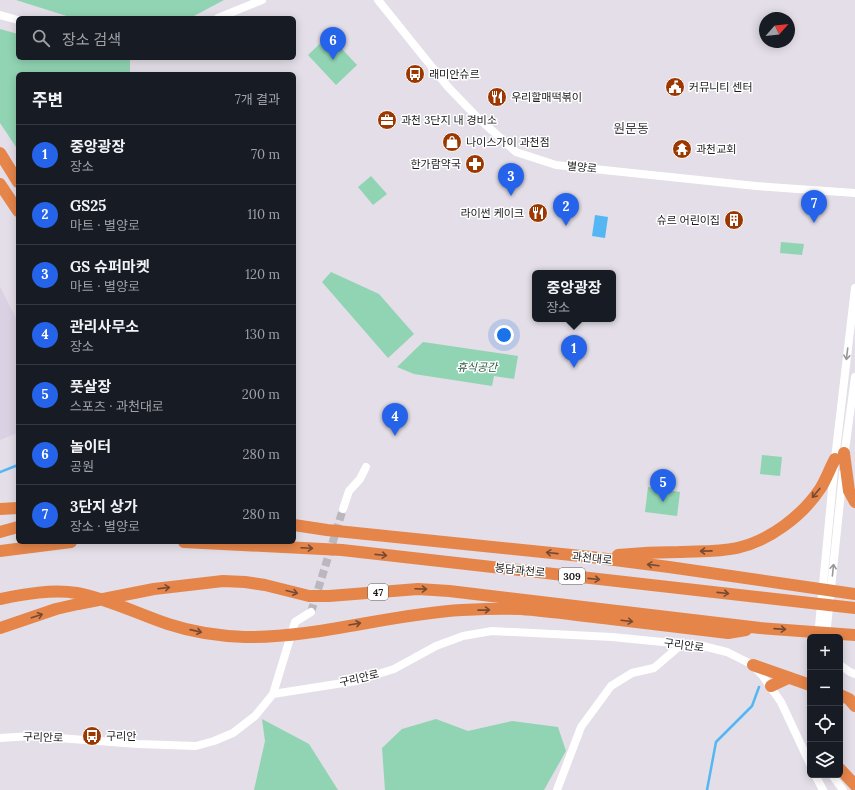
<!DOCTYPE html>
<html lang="ko">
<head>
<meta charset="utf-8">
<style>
	body { margin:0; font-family:Lora,"Noto Sans KR",serif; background:#242831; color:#f1f3f6 }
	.controls { position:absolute; right:12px; bottom:12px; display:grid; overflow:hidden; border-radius:6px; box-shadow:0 2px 10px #0003 }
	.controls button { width:36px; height:36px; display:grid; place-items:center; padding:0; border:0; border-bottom:1px solid #363941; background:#171b24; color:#f1f3f6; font:20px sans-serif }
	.compass { position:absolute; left:759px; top:12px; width:36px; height:36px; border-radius:50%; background:#171b24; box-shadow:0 2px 10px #0003; rotate:63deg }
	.you { position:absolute; left:504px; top:335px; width:14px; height:14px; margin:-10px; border:3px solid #fff; border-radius:50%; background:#1a73e8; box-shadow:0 0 0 6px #1a73e833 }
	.badge { display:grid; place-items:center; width:26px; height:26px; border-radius:50%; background:#2563eb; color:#fff; font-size:13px; font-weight:700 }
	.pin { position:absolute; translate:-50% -33px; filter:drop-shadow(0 1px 2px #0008) }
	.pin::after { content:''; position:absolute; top:21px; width:14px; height:12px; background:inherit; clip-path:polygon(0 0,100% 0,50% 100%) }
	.popup { position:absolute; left:532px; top:270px; width:84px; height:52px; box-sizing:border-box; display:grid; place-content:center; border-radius:6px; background:#171b24; filter:drop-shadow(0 1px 3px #0005); font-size:13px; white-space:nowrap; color:#9ea1a6 }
	.popup b { font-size:15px; color:#f1f3f6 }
	.popup::after { content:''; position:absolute; left:50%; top:100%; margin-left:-8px; border:8px solid transparent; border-top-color:#171b24 }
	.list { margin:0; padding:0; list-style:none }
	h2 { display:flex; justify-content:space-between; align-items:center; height:52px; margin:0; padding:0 16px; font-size:17px }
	h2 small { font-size:13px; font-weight:400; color:#9ea1a6 }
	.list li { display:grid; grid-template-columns:26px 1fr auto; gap:12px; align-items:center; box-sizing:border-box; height:60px; padding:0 16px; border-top:1px solid #363941 }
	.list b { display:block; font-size:15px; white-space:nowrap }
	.list p { margin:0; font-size:13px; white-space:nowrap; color:#9ea1a6 }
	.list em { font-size:13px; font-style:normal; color:#9ea1a6 }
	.icon { flex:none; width:22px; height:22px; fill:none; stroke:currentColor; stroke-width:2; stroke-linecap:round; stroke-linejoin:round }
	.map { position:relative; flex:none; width:855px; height:790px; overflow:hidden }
	.search { position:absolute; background:#171b24; box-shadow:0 2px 10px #0003; left:16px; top:16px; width:280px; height:44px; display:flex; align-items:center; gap:10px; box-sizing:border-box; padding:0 14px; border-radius:6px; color:#9ea1a6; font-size:15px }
	.panel { position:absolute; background:#171b24; box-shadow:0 2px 10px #0003; left:16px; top:72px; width:280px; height:472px; border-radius:6px }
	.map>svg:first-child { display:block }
	.built { fill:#dad2e2 }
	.green { fill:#91d4b3 }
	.water { fill:#54b7f3 }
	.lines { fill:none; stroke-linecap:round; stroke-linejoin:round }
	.stream { stroke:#54b7f3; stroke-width:2.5 }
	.minor-tunnel { stroke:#bbb7bf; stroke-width:8; stroke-dasharray:8 4; stroke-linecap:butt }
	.minor { stroke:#fff; stroke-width:8 }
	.highway { stroke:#e5854a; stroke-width:12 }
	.oneway { stroke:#999899 }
	.oneway2 { stroke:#764a31 }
	.labels { text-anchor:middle; stroke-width:3; stroke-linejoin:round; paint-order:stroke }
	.shield { fill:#fff; stroke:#605f61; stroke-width:1 }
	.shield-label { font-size:10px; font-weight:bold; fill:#1c1a1d }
	.poi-label { font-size:11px; fill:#1c1a1d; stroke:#fff; text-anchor:start }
	.street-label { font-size:11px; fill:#1c1a1d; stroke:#fff }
	.park-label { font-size:11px; font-style:italic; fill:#295843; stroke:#fff }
	.quarter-label { font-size:13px; fill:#444148; stroke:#fff }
</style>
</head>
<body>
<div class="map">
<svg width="855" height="790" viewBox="0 0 855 790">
	<rect width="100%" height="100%" fill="#e3dee7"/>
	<path class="built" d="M0,287L18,322V433L0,440Z"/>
	<path class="green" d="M16,0H224L192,17L73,18Z
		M0,29L18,34V58H130V74H18V150L0,123Z
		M329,35L357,65L336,85L308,55Z
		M371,176L387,194L373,205L358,187Z
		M781,242L804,244L802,255L780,253Z
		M331,272L379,294L414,334L388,358L322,282Z
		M423,342L518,356L514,379L494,376L492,386L414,374L397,367Z
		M762,455L782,457L780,476L760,474Z
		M648,487L680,492L677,516L645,512Z
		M262,719L309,744L338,790H254L265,741Z
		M436,719L468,731L512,721L558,727L566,751L544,790H385L382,748L402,729Z"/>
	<path class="water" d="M595,215L608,217L605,238L592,236Z"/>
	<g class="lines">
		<path class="stream" d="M0,472L18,465
			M707,790L716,742L752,706L759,687"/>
		<path class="minor-tunnel" d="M311,612L343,509"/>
		<path class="minor" d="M378,0L448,87L476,116L516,152L556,165L756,186L855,193
			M0,15L18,20
			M218,18L262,0
			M844,457L855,377
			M343,509L349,491L360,479L366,467
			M826,636L843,473
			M818,637L835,459L855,288
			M840,665L850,672L855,674
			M273,694L295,622L311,612
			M0,738L32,736L138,744L196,746L214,741L233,733L255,716L273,694L356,681L394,669L436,646L463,636L492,631L612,637L703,646L727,652L753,665L762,675L781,702L810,764
			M815,775L823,790
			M832,775L843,790
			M557,790L581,727L611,686L632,673L654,668L682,644"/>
		<path class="highway" d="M0,153L18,182
			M0,184L18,211
			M844,453L849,491L855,502
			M0,509L18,508
			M294,525L327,530L591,557L669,567L855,594
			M0,532L18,527
			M184,542L342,550L855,608
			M0,551L71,542
			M618,555C638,553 659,552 679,552C698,551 718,552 737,548C769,541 802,516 820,489C826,480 830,468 835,459
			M0,599C25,594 52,589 77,593C109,599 138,614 168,624C192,632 220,636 245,637C318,638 389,614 462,610C481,609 502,608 521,609C548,611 576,615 603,618C644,623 686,628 728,633L746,630
			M0,628L56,609L78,604L154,589L223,581L245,582L265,585L309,596H329L418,589L449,591L760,628L855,635
			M753,665L810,685
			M771,686L788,678
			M840,695L849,699L855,706
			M840,769L855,785"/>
	</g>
	<defs><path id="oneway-shaft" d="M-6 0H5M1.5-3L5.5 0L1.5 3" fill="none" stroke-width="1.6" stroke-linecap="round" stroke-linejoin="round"/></defs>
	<g class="oneway">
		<use href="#oneway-shaft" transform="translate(847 354) rotate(97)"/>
		<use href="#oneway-shaft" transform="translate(833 570) rotate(-84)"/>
	</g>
	<g class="oneway2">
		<use href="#oneway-shaft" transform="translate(816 493) rotate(130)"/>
		<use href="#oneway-shaft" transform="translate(307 548) rotate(3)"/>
		<use href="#oneway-shaft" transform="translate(706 551) rotate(179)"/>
		<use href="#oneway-shaft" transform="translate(552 553) rotate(-174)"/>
		<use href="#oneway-shaft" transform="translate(381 555) rotate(6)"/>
		<use href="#oneway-shaft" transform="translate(653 565) rotate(-173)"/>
		<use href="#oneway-shaft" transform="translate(594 579) rotate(6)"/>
		<use href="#oneway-shaft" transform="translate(164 588) rotate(-7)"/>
		<use href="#oneway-shaft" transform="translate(421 589) rotate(2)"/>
		<use href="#oneway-shaft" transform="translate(292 592) rotate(14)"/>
		<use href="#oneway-shaft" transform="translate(723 593) rotate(6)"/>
		<use href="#oneway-shaft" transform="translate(484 610) rotate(-1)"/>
		<use href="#oneway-shaft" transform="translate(37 616) rotate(-18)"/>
		<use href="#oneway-shaft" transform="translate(627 621) rotate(7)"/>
		<use href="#oneway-shaft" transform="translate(355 624) rotate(-10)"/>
		<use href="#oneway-shaft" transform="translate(780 629) rotate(4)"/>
		<use href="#oneway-shaft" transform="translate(196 631) rotate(13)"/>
	</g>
	<defs>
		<g id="bus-disc" transform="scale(1)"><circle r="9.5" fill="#9b3701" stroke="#fff"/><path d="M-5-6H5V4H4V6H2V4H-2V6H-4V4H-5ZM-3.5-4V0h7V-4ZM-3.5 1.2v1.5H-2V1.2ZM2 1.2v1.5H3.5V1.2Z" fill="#fff"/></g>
		<g id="civic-disc" transform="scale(1)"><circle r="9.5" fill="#9b3701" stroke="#fff"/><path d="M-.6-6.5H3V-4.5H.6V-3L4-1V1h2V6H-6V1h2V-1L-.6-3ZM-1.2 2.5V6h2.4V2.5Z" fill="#fff"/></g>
		<g id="restaurant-disc" transform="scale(1)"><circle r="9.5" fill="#9b3701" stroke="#fff"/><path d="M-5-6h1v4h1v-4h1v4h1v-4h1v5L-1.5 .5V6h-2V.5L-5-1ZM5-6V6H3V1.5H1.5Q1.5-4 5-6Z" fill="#fff"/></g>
		<g id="office-disc" transform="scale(1)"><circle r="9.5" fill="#9b3701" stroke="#fff"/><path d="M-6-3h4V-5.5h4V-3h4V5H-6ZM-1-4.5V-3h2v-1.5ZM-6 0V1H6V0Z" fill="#fff"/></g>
		<g id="shop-disc" transform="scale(1)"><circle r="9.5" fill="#9b3701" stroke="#fff"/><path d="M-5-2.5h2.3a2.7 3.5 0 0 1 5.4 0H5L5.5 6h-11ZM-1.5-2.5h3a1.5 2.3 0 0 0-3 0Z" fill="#fff"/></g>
		<g id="temple-disc" transform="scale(1)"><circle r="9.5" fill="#9b3701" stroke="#fff"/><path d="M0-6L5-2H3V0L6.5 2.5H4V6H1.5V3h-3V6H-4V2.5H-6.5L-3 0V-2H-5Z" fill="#fff"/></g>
		<g id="pharmacy-disc" transform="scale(1)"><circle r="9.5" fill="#9b3701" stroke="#fff"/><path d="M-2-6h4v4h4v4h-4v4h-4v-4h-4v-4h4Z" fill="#fff"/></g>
		<g id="building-disc" transform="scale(1)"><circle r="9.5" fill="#9b3701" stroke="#fff"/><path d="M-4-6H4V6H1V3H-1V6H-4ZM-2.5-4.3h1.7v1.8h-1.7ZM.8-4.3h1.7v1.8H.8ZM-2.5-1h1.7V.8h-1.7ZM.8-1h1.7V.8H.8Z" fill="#fff"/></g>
	</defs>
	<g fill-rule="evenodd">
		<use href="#bus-disc" x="415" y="74"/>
		<use href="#civic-disc" x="675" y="87"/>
		<use href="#restaurant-disc" x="497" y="97"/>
		<use href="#office-disc" x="387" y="120"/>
		<use href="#shop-disc" x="452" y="142"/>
		<use href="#temple-disc" x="682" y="149"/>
		<use href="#pharmacy-disc" x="475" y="164"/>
		<use href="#restaurant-disc" x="538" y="213"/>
		<use href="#building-disc" x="734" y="220"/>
		<use href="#bus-disc" x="92" y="736"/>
	</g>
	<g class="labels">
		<g class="shield">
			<rect x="559" y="568" width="26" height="16" rx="3"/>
			<rect x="368" y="584" width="20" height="16" rx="3"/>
		</g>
		<g class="shield-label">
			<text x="572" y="580">309</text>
			<text x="378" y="596">47</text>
		</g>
		<g class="poi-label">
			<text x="429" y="78">래미안슈르</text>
			<text x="689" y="91">커뮤니티 센터</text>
			<text x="511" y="101">우리할매떡볶이</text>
			<text x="401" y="124">과천 3단지 내 경비소</text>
			<text x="466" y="146">나이스가이 과천점</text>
			<text x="696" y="153">과천교회</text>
			<text x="461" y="168" text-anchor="end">한가람약국</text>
			<text x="524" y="217" text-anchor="end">라이썬 케이크</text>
			<text x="720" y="224" text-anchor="end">슈르 어린이집</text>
			<text x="106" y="740">구리안</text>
		</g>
		<g class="street-label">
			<text transform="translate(582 167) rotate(6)" y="4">별양로</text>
			<text transform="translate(592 558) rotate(6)" y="4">과천대로</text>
			<text transform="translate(520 570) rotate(6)" y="4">봉담과천로</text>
			<text transform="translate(684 645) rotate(7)" y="4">구리안로</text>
			<text transform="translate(359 678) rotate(-13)" y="4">구리안로</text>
			<text transform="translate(43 737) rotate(2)" y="4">구리안로</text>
		</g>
		<g class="park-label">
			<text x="477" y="371">휴식공간</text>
		</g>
		<g class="quarter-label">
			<text x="631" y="133">원문동</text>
		</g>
	</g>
</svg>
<div class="controls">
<button>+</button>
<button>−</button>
<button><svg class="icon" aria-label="locate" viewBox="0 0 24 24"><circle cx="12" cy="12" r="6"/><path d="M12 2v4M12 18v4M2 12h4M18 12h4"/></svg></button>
<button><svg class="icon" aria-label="layers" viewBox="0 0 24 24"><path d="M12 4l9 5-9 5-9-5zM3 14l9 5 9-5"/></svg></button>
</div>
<svg class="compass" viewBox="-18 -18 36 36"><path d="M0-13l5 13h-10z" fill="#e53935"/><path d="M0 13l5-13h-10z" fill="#9ea1a6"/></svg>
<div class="you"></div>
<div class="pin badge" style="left:574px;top:368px">1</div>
<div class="popup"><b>중앙광장</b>장소</div>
<div class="pin badge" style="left:566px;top:226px">2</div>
<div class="pin badge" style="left:511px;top:196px">3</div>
<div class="pin badge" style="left:395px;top:436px">4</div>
<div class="pin badge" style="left:663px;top:502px">5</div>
<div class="pin badge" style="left:333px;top:60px">6</div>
<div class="pin badge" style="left:814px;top:223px">7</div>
<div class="search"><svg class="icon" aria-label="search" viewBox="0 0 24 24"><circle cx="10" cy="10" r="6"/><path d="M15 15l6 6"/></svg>장소 검색</div>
<section class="panel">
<h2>주변<small>7개 결과</small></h2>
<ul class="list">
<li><span class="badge">1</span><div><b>중앙광장</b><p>장소</p></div><em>70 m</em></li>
<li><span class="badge">2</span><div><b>GS25</b><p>마트 · 별양로</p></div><em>110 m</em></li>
<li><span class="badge">3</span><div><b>GS 슈퍼마켓</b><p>마트 · 별양로</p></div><em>120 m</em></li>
<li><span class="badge">4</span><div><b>관리사무소</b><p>장소</p></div><em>130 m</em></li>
<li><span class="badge">5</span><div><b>풋살장</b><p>스포츠 · 과천대로</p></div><em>200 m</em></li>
<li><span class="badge">6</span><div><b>놀이터</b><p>공원</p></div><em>280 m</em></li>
<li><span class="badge">7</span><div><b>3단지 상가</b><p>장소 · 별양로</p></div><em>280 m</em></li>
</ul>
</section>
</div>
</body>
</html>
